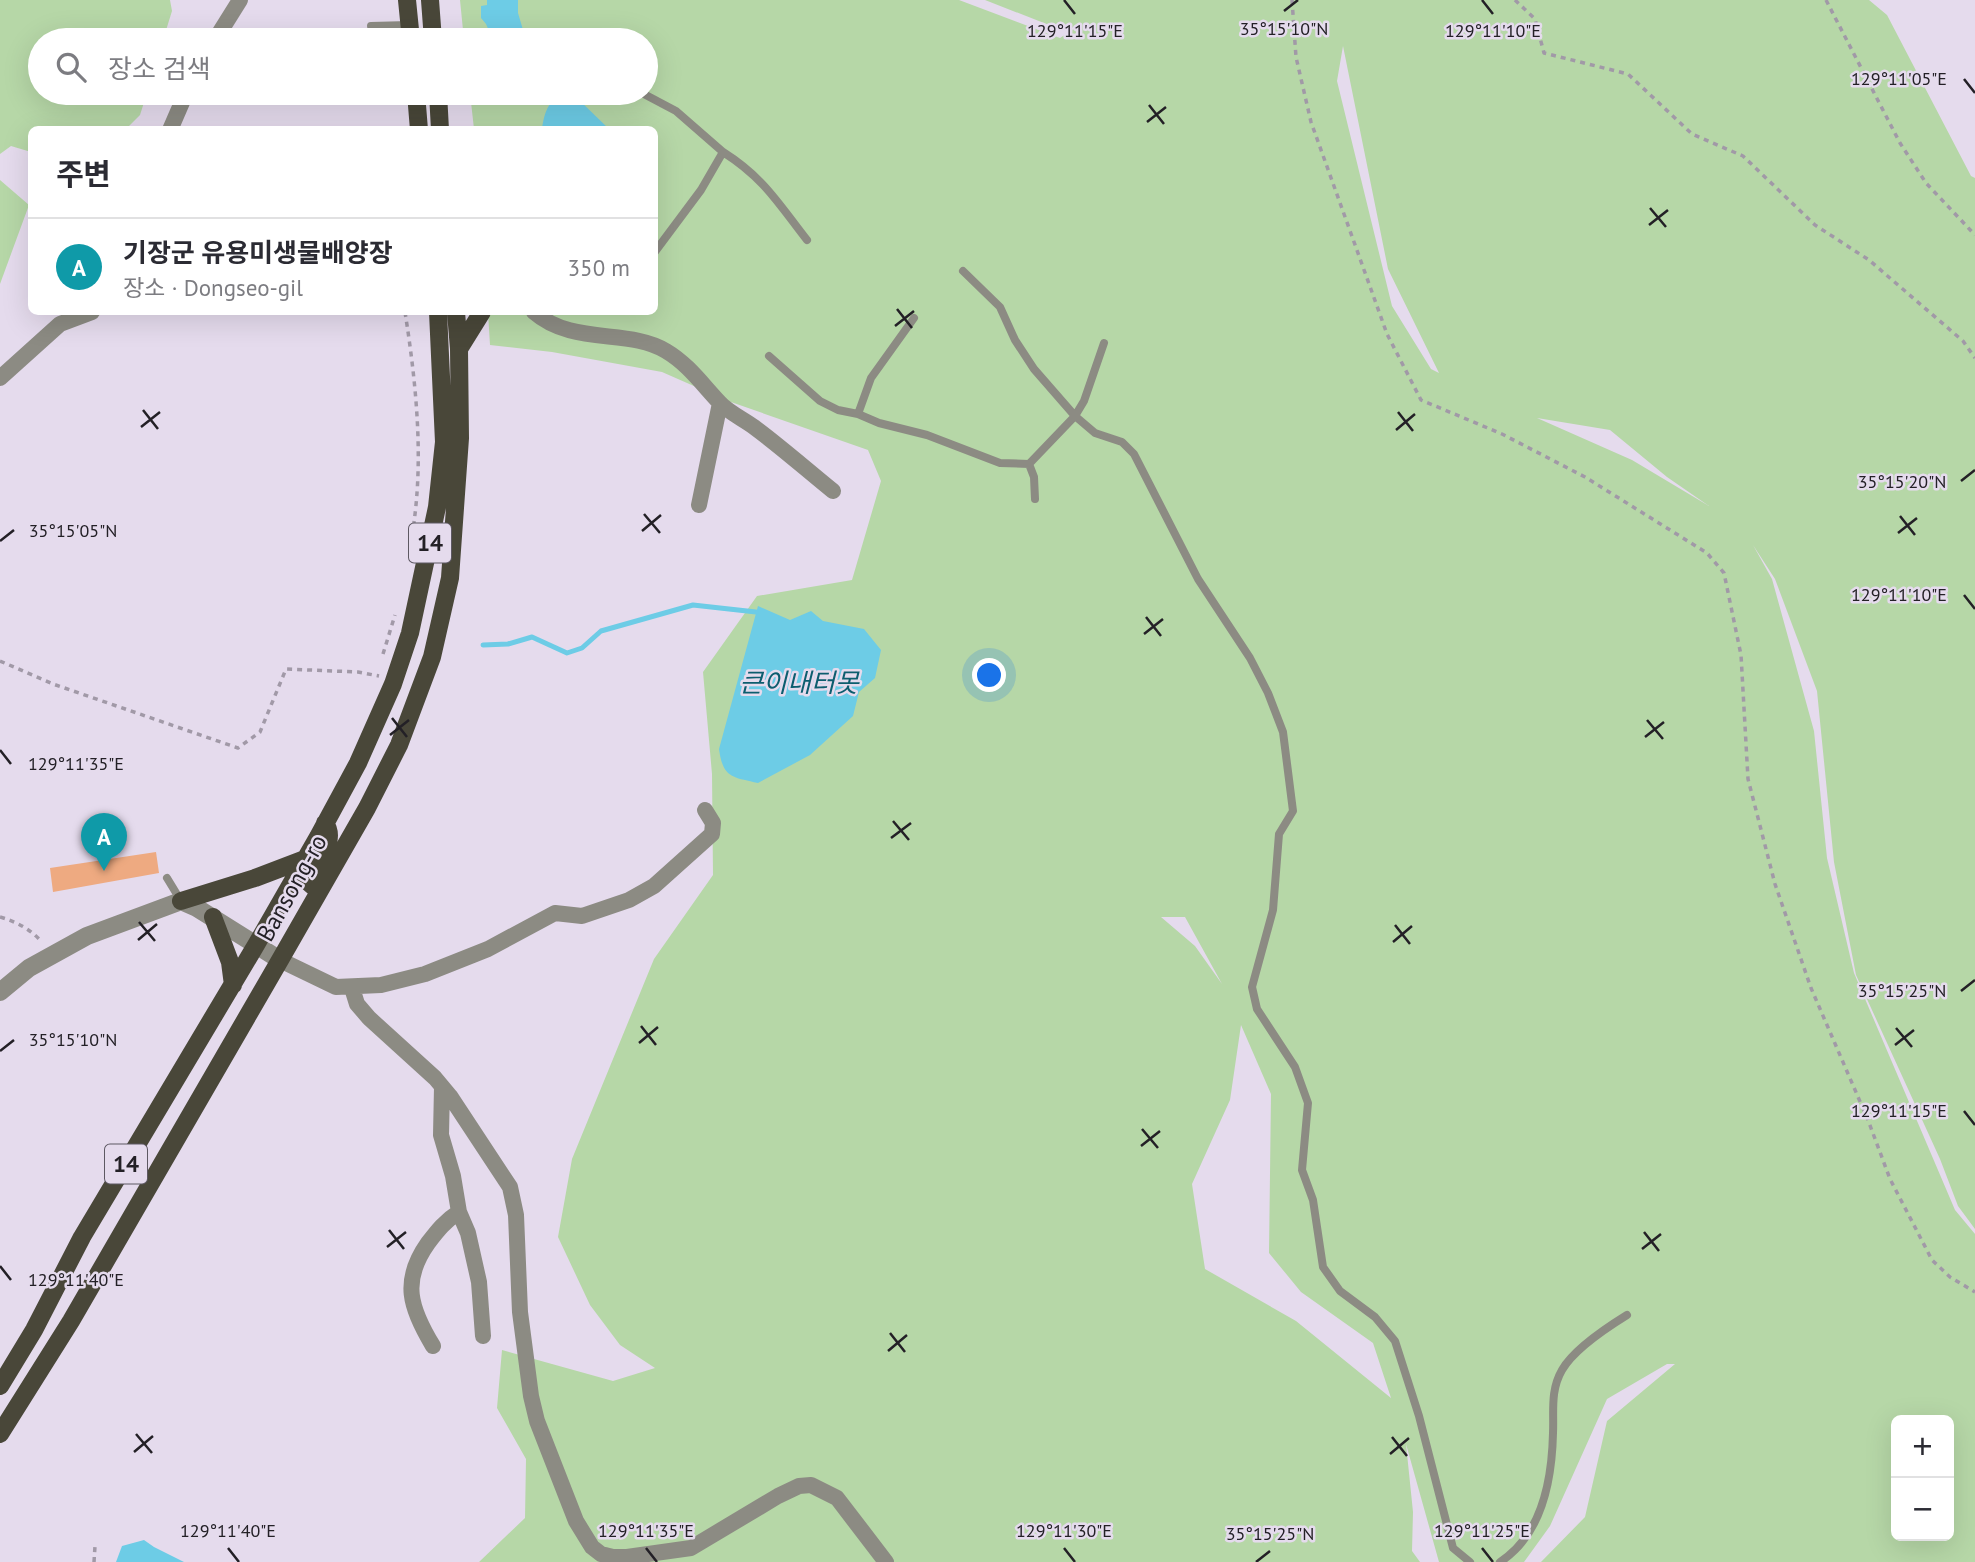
<!DOCTYPE html>
<html lang="ko">
<head>
<meta charset="utf-8">
<style>
	body { margin:0; font-family:"PT Sans","Noto Sans KR",sans-serif; background:#f7f7f7; color:#2b2b33 }
	.controls { position:absolute; right:21px; bottom:21px; display:grid; overflow:hidden; border-radius:10px; box-shadow:0 7px 28px #0002 }
	.controls button { width:63px; height:63px; display:grid; place-items:center; padding:0; border:0; border-bottom:2px solid #e1e1e2; background:#fff; color:#2b2b33; font:35px sans-serif }
	.you { position:absolute; left:990px; top:676px; width:24px; height:24px; margin:-18px; border:5px solid #fff; border-radius:50%; background:#1a73e8; box-shadow:0 0 0 10px #1a73e833 }
	.badge { display:grid; place-items:center; width:46px; height:46px; border-radius:50%; background:#0b8043; color:#fff; font-size:23px; font-weight:700 }
	.pin { position:absolute; translate:-50% -58px; filter:drop-shadow(0 2px 4px #0008) }
	.pin::after { content:''; position:absolute; top:37px; width:24px; height:21px; background:inherit; clip-path:polygon(0 0,100% 0,50% 100%) }
	.list { margin:0; padding:0; list-style:none }
	h2 { display:flex; justify-content:space-between; align-items:center; height:91px; margin:0; padding:0 28px; font-size:30px }
	h2 small { font-size:23px; font-weight:400; color:#7c7c81 }
	.list li { display:grid; grid-template-columns:46px 1fr auto; gap:21px; align-items:center; box-sizing:border-box; height:98px; padding:0 28px; border-top:2px solid #e1e1e2 }
	.list b { display:block; font-size:26px; white-space:nowrap }
	.list p { margin:0; font-size:23px; white-space:nowrap; color:#7c7c81 }
	.list em { font-size:23px; font-style:normal; color:#7c7c81 }
	.icon { flex:none; width:38px; height:38px; fill:none; stroke:currentColor; stroke-width:2; stroke-linecap:round; stroke-linejoin:round }
	.map { position:relative; flex:none; width:1975px; height:1562px; overflow:hidden }
	.search { position:absolute; background:#fff; box-shadow:0 7px 28px #0002; left:28px; top:28px; width:630px; height:77px; display:flex; align-items:center; gap:18px; box-sizing:border-box; padding:0 24px; border-radius:38px; color:#7c7c81; font-size:26px }
	.panel { position:absolute; background:#fff; box-shadow:0 7px 28px #0002; left:28px; top:126px; width:630px; height:189px; border-radius:10px }
	.map>svg:first-child { display:block }
	.green { fill:#b6d7a7; fill-rule:evenodd }
	.water { fill:#6dcce6 }
	.lines { fill:none; stroke-linecap:round; stroke-linejoin:round }
	.stream { stroke:#6dcce6; stroke-width:5 }
	.building { fill:#eeaa81 }
	.path { stroke:#a199a7; stroke-width:3.5; stroke-dasharray:5 5; stroke-linecap:butt }
	.service { stroke:#8c8b83; stroke-width:8 }
	.minor { stroke:#8c8b83; stroke-width:16 }
	.tertiary { stroke:#8c8b83; stroke-width:18 }
	.primary { stroke:#494739; stroke-width:18 }
	.ticks { fill:none; stroke:#232026; stroke-width:2.5 }
	.labels { text-anchor:middle; stroke-width:5; stroke-linejoin:round; paint-order:stroke }
	.shield { fill:#e5dbed; stroke:#5d5862; stroke-width:2 }
	.shield-label { font-size:23px; font-weight:bold; fill:#232026 }
	.street-label { font-size:24px; fill:#232026; stroke:#e5dbed }
	.water-label { font-size:26px; font-style:italic; fill:#0c5d6f; stroke:#e5dbed }
	.ticks-label { font-size:18px; text-anchor:middle; fill:#232026; stroke:#e5dbed; stroke-width:5; stroke-linejoin:round; paint-order:stroke }
</style>
</head>
<body>
<div class="map">
<svg width="1975" height="1562" viewBox="0 0 1975 1562">
	<rect width="100%" height="100%" fill="#e5dbed"/>
	<path class="green" d="M0,0H170L172,11L163,40H40V93H147L140,115L126,129L32,130L31,152L11,146L0,154Z
		M460,0H959L1060,38L1075,28L1049,25L985,0H1869L1887,15L1971,176L1975,178V1229L1958,1206L1940,1159L1856,975L1834,862L1817,691L1775,579L1753,545L1772,579L1814,731L1827,858L1854,973L1955,1210L1975,1234V1562H1541L1585,1517L1607,1421L1675,1364H1667L1607,1399L1550,1526L1524,1562H1439L1406,1444L1413,1512L1412,1551L1420,1562H479L525,1518L526,1459L497,1408L502,1350L613,1381L655,1368L620,1345L590,1305L558,1237L572,1159L654,959L713,875L712,774L703,672L757,596L852,580L881,481L868,450L728,401L662,372L552,352L490,345L488,312H654V130L474,129L470,93H646V40H464ZM1343,46L1388,269L1439,373L1431,369L1392,306L1337,81ZM1537,418L1610,430L1667,477L1709,506L1632,460ZM1161,917H1185L1222,984L1195,946ZM1241,1025L1271,1094L1269,1253L1301,1292L1373,1343L1391,1398L1296,1321L1205,1269L1192,1184L1230,1100ZM1896,1420H1949V1536H1896Z
		M0,180L29,205L0,284Z"/>
	<path class="water" d="M487,0H518V13L526,40H493L486,24L481,18V6L487,5Z
		M564,94L575,96L609,129H542C544,114 548,99 564,94Z
		M758,606L790,620L811,611L823,621L864,629L881,650L875,678L859,692L853,716L810,755L758,783C732,777 723,778 719,749Z
		M144,1540L154,1547L184,1562H116L122,1546Z"/>
	<g class="lines">
		<path class="stream" d="M483,645L508,644L532,637L567,653L582,648L601,631L693,605L756,612"/>
	</g>
	<path class="building" d="M156,852L159,873L53,892L50,868Z"/>
	<g class="lines">
		<path class="path" d="M1292,0L1296,57L1311,122L1387,334L1421,400L1502,434L1585,477L1707,553L1724,573L1741,655L1748,779L1775,884L1811,988L1868,1120L1890,1179L1932,1260L1950,1277L1975,1292
			M1515,0L1535,19L1544,53L1628,74L1692,134L1743,156L1815,225L1869,260L1963,341L1975,358
			M1826,0L1900,143L1926,183L1975,235
			M405,312C416,382 424,458 413,529
			M383,654L395,615
			M0,661L53,684L238,748L260,732L286,669L358,672L379,676
			M0,917C17,922 30,929 42,942
			M94,1562L95,1546"/>
		<path class="service" d="M371,26L409,25
			M642,93L676,111L723,152
			M654,253L701,190L723,152C764,178 778,203 807,240
			M963,271L1000,307L1015,340L1034,369L1075,416L1095,433L1122,442L1134,454L1198,579L1250,658L1268,693L1283,732L1293,811L1279,834L1273,910L1252,987L1257,1009L1295,1067L1308,1103L1302,1170L1313,1200L1323,1267L1340,1291L1375,1317L1395,1341L1419,1416L1453,1548L1470,1562
			M769,356L820,401L838,410L858,414L879,423L927,435L1000,463L1029,464L1075,416L1084,401L1104,343
			M858,414L871,378L914,318
			M1029,464L1034,477L1035,499
			M167,878L181,901
			M1500,1562C1542,1535 1552,1480 1553,1433C1554,1411 1550,1391 1562,1370C1574,1349 1606,1328 1627,1315"/>
		<path class="minor" d="M215,40L240,0
			M170,130L186,93
			M534,312C573,346 628,328 666,351C688,364 702,384 719,402C728,412 743,419 754,427C781,447 807,470 833,491
			M0,378L60,324L92,312
			M699,505L720,403
			M280,960L336,987L381,985L425,974L488,949L555,913L582,916L629,900L654,886L712,834L713,823L705,810
			M352,988L357,1004L369,1018L435,1078L450,1096L510,1187L516,1215L520,1312L531,1396L537,1421L576,1521L592,1547L601,1554L613,1557H627L691,1548L778,1496L799,1486L811,1485L837,1498L886,1562
			M442,1087L441,1135L453,1176L459,1212L468,1233L479,1282L483,1336
			M433,1346C410,1308 401,1281 428,1243C438,1230 445,1221 459,1212"/>
		<path class="tertiary" d="M0,992L29,968L87,936L181,901L197,908L280,960"/>
		<path class="primary" d="M407,0L411,40
			M430,0L433,40
			M416,93L419,130
			M438,93L440,130
			M459,349L482,312
			M321,886L315,888L308,882C312,862 339,844 325,823
			M181,901L255,878L305,859
			M213,917L230,962L233,985
			M0,1386L34,1330L82,1237L256,945L318,837L358,763L393,684L410,633L437,507L444,442L438,312
			M0,1434L71,1321L280,960L367,808L399,745L432,657L450,578L460,438L459,349L456,312"/>
	</g>
	<path class="ticks" d="M1064,0L1075,14M1482,0L1493,14M1284,11L1298,0M1964,79L1975,93M1149,105L1164,124M1147,122L1166,107M1650,208L1666,227M1649,225L1668,210M897,309L912,328M895,326L914,311M143,410L158,429M1398,412L1413,431M141,427L160,412M1396,430L1415,414M1961,481L1975,470M644,514L660,533M1900,516L1915,535M642,531L661,515M1898,533L1917,518M0,541L14,530M1964,595L1975,609M1146,617L1161,636M1144,634L1163,619M392,718L407,737M1647,720L1663,739M390,735L409,720M1645,737L1664,722M0,750L11,764M893,821L909,840M891,838L911,823M139,922L155,941M1395,925L1410,944M138,940L157,924M1393,942L1412,926M1961,991L1975,980M641,1026L656,1045M1896,1028L1912,1047M639,1043L658,1027M1895,1045L1914,1030M0,1051L14,1040M1964,1111L1975,1125M1142,1129L1158,1148M1141,1146L1160,1131M389,1230L404,1249M1644,1232L1659,1251M387,1247L406,1232M1642,1249L1661,1234M0,1266L11,1280M890,1333L905,1352M888,1351L907,1335M136,1434L152,1453M1392,1437L1407,1456M134,1452L153,1436M1390,1454L1409,1438M228,1548L239,1562M646,1548L657,1562M1064,1548L1075,1562M1482,1548L1493,1562M1256,1562L1270,1551"/>
	<g class="labels">
		<g class="shield">
			<rect x="409" y="523.5" width="42" height="39" rx="5"/>
			<rect x="105" y="1144.5" width="42" height="39" rx="5"/>
		</g>
		<g class="shield-label">
			<text x="430" y="551">14</text>
			<text x="126" y="1172">14</text>
		</g>
		<g class="street-label">
			<text transform="translate(292 888) rotate(-61)" y="8">Bansong-ro</text>
		</g>
		<g class="water-label">
			<text x="799" y="692">큰이내터못</text>
		</g>
	</g>
	<g class="ticks-label">
		<text x="1284" y="35">35°15'10"N</text>
		<text x="1075" y="37">129°11'15"E</text>
		<text x="1493" y="37">129°11'10"E</text>
		<text x="1899" y="85">129°11'05"E</text>
		<text x="1902" y="488">35°15'20"N</text>
		<text x="73" y="537">35°15'05"N</text>
		<text x="1899" y="601">129°11'10"E</text>
		<text x="76" y="770">129°11'35"E</text>
		<text x="1902" y="997">35°15'25"N</text>
		<text x="73" y="1046">35°15'10"N</text>
		<text x="1899" y="1117">129°11'15"E</text>
		<text x="76" y="1286">129°11'40"E</text>
		<text x="228" y="1537">129°11'40"E</text>
		<text x="646" y="1537">129°11'35"E</text>
		<text x="1064" y="1537">129°11'30"E</text>
		<text x="1482" y="1537">129°11'25"E</text>
		<text x="1270" y="1540">35°15'25"N</text>
	</g>
</svg>
<div class="controls">
<button>+</button>
<button>−</button>
</div>
<div class="you"></div>
<div class="pin badge" style="left:104px;top:871px;background:#0f9aa8">A</div>
<div class="search"><svg class="icon" aria-label="search" viewBox="0 0 24 24"><circle cx="10" cy="10" r="6"/><path d="M15 15l6 6"/></svg>장소 검색</div>
<section class="panel">
<h2>주변<small></small></h2>
<ul class="list">
<li><span class="badge" style="background:#0f9aa8">A</span><div><b>기장군 유용미생물배양장</b><p>장소 · Dongseo-gil</p></div><em>350 m</em></li>
</ul>
</section>
</div>
</body>
</html>
